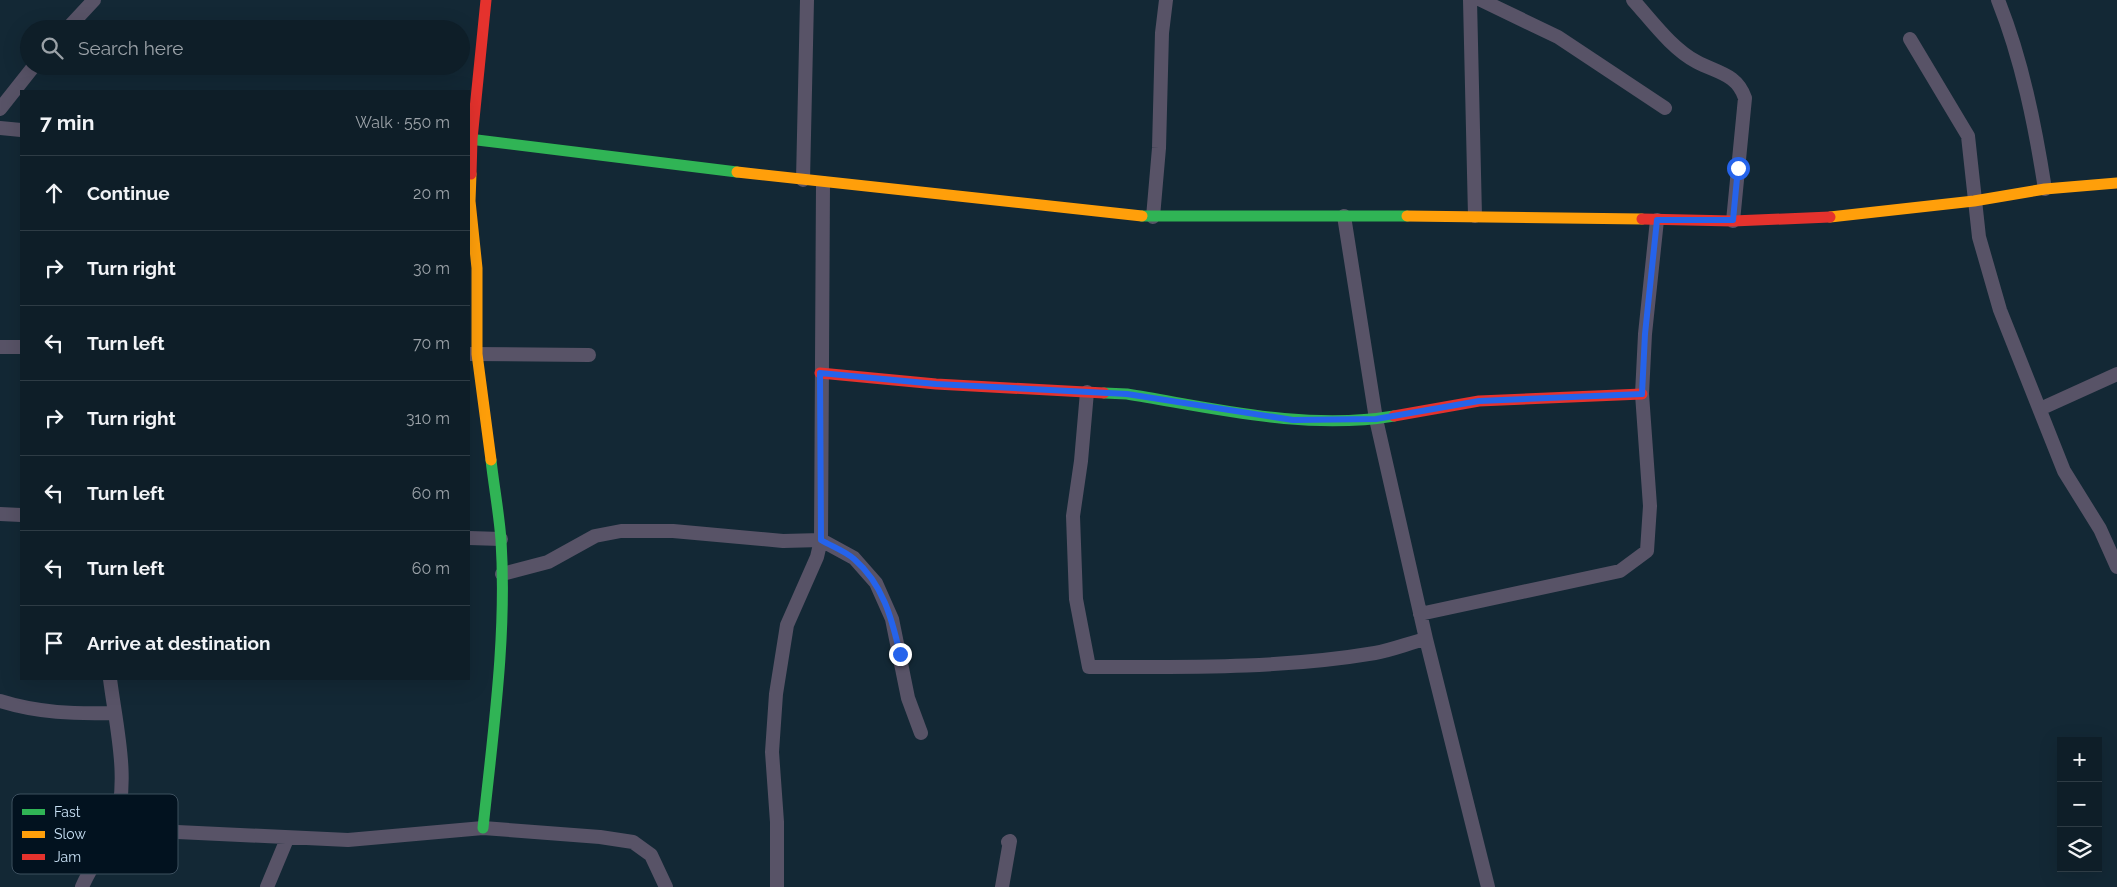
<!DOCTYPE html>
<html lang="en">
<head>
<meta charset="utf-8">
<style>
	body { margin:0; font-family:Raleway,sans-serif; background:#1c2b34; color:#f1f3f6 }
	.controls { position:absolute; right:15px; bottom:15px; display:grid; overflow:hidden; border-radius:0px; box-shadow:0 5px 20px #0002 }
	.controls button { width:45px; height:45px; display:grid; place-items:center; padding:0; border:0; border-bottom:1px solid #2e3c45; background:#0e1e28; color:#f1f3f6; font:25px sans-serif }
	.stop { position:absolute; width:15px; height:15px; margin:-11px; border:4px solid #2563eb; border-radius:50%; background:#fff }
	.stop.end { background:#2563eb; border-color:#fff; box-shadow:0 1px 5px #0008 }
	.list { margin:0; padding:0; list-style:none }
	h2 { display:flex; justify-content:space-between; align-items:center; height:65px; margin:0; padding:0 20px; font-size:21px }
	h2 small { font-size:16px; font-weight:400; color:#9ba2a8 }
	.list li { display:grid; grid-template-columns:32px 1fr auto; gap:15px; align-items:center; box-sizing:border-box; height:75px; padding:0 20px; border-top:1px solid #2e3c45 }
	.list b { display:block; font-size:19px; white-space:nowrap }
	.list em { font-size:16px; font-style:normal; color:#9ba2a8 }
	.icon { flex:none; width:28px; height:28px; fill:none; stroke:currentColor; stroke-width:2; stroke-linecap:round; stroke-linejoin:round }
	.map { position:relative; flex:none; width:2117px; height:887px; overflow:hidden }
	.search { position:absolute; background:#0e1e28; box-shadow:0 5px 20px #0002; left:20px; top:20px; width:450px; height:55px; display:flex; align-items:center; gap:12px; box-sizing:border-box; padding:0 18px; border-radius:28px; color:#9ba2a8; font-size:19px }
	.panel { position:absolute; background:#0e1e28; box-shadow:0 5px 20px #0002; left:20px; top:90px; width:450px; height:590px; border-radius:0px }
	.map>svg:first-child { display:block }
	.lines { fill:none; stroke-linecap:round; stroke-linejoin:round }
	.street { stroke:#585367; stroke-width:14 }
	.fast { stroke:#30b455; stroke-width:11 }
	.slow { stroke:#ff9f0a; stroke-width:11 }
	.jam { stroke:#e5322d; stroke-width:11 }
	.route { stroke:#2563eb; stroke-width:6 }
	.key { fill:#02121f; stroke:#3d505f; stroke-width:1 }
	.key-label { font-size:14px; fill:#c8e0f4 }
</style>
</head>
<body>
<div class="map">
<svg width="2117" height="887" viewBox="0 0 2117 887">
	<rect width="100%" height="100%" fill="#132835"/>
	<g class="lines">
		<path class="street" d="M1470,0L1475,216
			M1481,0L1558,37L1665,108
			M1633,0C1652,21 1672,49 1697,62C1718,73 1737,74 1745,98L1733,221
			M1998,0C2022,60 2035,125 2045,189
			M67,29L94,0
			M1910,39L1968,136L1979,237L2000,310L2064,471L2100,529L2117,567
			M0,109L34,66
			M0,128L21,130
			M803,180L807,0
			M1344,216L1376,419L1426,639L1488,887
			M1153,217L1159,148L1162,33L1166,0
			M0,347H21
			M469,354L589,355
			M1087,392L1081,461L1073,516L1076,599L1089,667C1184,667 1280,669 1375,653C1392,650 1409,643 1426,639
			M2040,409L2117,374
			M0,514L21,515
			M469,538L501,539
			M502,574L548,562L595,536L621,531H673L783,541L821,540L854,558L876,583L892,619L908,698L921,733
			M1420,614L1620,571L1647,551L1650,506L1642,394L1645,334L1657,220
			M0,701C38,713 75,714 114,713
			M114,829L348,840L483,828L600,837L633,842L651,855L666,887
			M82,887C91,865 108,845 115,826C130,780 116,726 110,679
			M267,887L287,839
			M777,887V822L772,752L776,694L787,625L817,557L821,540L823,183
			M1002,887L1010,841L1008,842"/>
		<path class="fast" d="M469,139L737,172
			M1142,216H1407
			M1104,393L1127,394C1214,408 1306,431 1394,416
			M483,828C493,732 507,636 501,540C499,513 494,487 491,460"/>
		<path class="slow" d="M737,172L1142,216
			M471,174L470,201L477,268V354L491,460
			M1407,216L1642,219
			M1830,217L1974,201L2045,189L2117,183"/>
		<path class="jam" d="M471,174L472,139L486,0
			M1642,219L1733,221L1830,217
			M820,373L936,384L1104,393
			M1394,416L1479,401L1642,394"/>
	</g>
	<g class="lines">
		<path class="route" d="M900,654C892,619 883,584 854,559C845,551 831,546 821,540L820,373L936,384L1127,394L1293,420L1376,419L1479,401L1642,394L1645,334L1657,220H1733L1738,168"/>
	</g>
	<rect x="12" y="794" width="166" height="80" rx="8" class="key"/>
	<rect x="22" y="809" width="23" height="6" fill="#30b455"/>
	<rect x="22" y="831" width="23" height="7" fill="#ff9f0a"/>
	<rect x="22" y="854" width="23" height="6" fill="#e5322d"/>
	<g class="key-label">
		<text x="54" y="817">Fast</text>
		<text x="54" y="839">Slow</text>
		<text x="54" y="862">Jam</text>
	</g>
</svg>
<div class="controls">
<button>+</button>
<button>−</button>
<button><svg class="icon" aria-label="layers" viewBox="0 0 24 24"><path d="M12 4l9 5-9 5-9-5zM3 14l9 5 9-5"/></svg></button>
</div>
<div class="stop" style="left:1738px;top:168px"></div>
<div class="stop end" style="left:900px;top:654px"></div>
<div class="search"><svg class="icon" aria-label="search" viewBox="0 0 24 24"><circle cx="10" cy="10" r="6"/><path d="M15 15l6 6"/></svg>Search here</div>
<section class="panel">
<h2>7 min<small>Walk · 550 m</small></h2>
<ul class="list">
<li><svg class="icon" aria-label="ahead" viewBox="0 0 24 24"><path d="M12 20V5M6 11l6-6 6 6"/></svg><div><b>Continue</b></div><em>20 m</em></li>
<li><svg class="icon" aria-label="right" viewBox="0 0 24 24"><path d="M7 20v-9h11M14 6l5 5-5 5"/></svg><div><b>Turn right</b></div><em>30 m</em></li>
<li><svg class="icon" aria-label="left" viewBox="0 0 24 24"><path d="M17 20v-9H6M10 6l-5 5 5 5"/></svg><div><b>Turn left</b></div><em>70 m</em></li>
<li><svg class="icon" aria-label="right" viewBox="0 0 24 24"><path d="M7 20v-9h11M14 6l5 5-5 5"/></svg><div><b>Turn right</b></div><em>310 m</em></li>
<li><svg class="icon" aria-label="left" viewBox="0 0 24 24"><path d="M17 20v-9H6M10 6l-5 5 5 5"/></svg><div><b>Turn left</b></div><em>60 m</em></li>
<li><svg class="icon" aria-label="left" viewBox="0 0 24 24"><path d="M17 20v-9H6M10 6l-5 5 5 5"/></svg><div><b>Turn left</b></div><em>60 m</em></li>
<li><svg class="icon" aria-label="arrive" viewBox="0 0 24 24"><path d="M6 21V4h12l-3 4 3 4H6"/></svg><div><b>Arrive at destination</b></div></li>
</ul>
</section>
</div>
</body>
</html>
